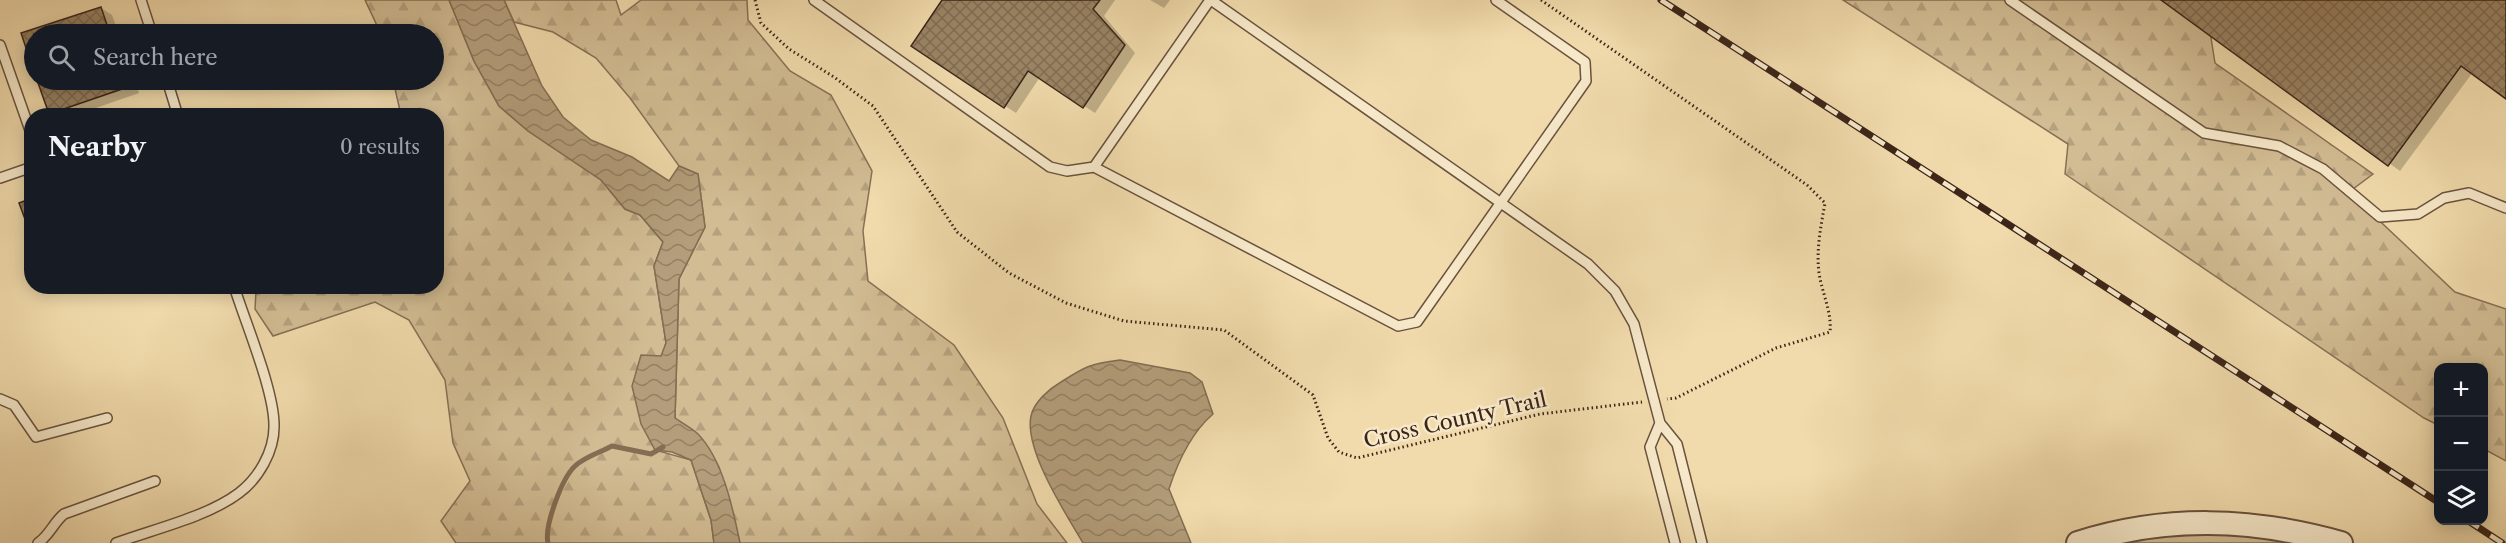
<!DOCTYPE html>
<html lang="en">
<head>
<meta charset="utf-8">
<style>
	body { margin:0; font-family:"Libre Caslon Text",serif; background:#242831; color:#f1f3f6 }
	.controls { position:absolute; right:18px; bottom:18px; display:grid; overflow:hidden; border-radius:12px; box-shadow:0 3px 15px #0003 }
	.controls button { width:54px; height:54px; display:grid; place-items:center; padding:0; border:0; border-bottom:2px solid #363941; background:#171b24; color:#f1f3f6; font:30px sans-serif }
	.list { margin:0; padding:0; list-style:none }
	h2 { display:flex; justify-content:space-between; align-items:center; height:78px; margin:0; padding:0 24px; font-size:26px }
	h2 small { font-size:20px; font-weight:400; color:#9ea1a6 }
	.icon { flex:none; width:33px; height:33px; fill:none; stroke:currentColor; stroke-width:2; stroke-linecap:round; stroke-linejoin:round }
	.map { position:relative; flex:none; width:2506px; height:543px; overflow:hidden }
	.search { position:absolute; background:#171b24; box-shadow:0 3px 15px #0003; left:24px; top:24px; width:420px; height:66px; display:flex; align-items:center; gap:15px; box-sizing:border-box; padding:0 21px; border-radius:33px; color:#9ea1a6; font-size:22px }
	.panel { position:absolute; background:#171b24; box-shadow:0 3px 15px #0003; left:24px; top:108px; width:420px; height:186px; border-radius:24px }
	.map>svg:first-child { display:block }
	.forest { fill:url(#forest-firs); stroke:#877056; stroke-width:1.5 }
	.park { fill:url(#park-tufts); stroke:#877056; stroke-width:1.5 }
	.water { fill:url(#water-waves); stroke:#836d53; stroke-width:1.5 }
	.shadow { fill:#0003 }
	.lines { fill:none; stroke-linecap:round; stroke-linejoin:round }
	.stream { stroke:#836d53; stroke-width:5 }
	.building { fill:url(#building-cross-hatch); stroke:#3c2519; stroke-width:1.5 }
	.service-casing { stroke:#69523e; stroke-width:12 }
	.tertiary-casing { stroke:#69523e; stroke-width:26 }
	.path { stroke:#3c2519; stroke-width:3; stroke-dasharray:1.5 3; stroke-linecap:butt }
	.service { stroke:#f6e8c9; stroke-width:9 }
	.tertiary { stroke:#f6e8c9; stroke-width:22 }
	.rail-casing { stroke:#3c2519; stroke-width:7 }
	.rail { stroke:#f6e8c9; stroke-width:4.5; stroke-dasharray:14; stroke-linecap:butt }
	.labels { text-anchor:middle; stroke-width:5; stroke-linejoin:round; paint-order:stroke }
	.street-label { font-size:21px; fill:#3c2519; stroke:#f6e8c9 }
</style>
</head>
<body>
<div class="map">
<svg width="2506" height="543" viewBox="0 0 2506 543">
	<defs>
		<pattern id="forest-firs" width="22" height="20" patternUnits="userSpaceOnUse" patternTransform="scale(1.5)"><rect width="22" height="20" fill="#d2bc93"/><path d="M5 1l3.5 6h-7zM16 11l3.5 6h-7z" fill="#b5a17e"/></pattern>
		<pattern id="park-tufts" width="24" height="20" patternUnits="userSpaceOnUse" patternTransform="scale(1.5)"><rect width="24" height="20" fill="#d2bc93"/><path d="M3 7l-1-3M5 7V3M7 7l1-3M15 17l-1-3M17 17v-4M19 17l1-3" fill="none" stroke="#b5a17e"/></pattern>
		<pattern id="water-waves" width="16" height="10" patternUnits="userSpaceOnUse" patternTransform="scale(1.5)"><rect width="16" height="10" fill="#b39d7a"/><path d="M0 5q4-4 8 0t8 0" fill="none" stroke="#938063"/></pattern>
		<pattern id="building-cross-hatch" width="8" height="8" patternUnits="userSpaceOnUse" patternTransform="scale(1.5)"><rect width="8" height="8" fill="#9a8465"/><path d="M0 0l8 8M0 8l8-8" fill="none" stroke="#7f6c52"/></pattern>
	</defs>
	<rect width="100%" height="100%" fill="#f1dbac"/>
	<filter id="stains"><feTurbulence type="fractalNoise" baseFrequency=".00333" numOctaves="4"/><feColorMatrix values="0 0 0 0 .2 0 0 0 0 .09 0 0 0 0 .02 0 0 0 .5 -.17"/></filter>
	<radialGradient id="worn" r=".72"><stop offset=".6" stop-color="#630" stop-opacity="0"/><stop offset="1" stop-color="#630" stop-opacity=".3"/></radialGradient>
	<path class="forest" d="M365,0H449L474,61L499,106L528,131L601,180L625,209L640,215L663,242L654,266L666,343L662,356L655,450L691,460L711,520L714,543H456L441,521L470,481L453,443L445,380L409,320L375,302L273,336L255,309L256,291L269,287L436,286V116L401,115L393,80H434V34H381Z
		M504,0H616L621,15L641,0H747L748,20L790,71L831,95L872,171L863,231L868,281L954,345L1003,418L1037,504L1067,543H740L719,467L697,434L675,418L679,279L705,227L698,174L679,166L630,98L596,58L553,32L514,22Z
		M1843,0H2205L2215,63L2373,174L2349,192L2455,292L2506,309V461L2484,449V368H2438V425L2424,418L2065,174L2068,144Z"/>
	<path class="park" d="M2217,530L2299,543H2129L2154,536Z"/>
	<path class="water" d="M449,0H504L542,86L563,117L591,140L632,157L669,181L679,166L698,174L705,227L679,279L675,418C682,423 692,428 698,434C723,460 733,509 740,543H714L711,520L691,460L672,452L655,450L641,424L632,386L641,355L661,356L666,343L654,266L663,242L640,215L625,209L601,180L528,131L499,106L474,61Z
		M1120,360L1190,373L1202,382L1213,414C1191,433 1178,461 1169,489L1191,543H1083C1066,514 1024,450 1031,416C1034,402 1049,389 1061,382C1086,366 1090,364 1120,360Z"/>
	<path class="shadow" d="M944,0H1115L1104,16L1135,53L1095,113L1040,77L1016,113L913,46Z
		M1150,0H1170L1164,8Z
		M2163,0H2506V97L2473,72L2400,171Z
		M101,8L112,15L119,34H34V67L23,34Z
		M39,80H134L139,93L73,116H55L50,113Z"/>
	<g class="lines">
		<path class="stream" d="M548,543C544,526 562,478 575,466C584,457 601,452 612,446L651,454L663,447"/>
	</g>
	<path class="building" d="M942,0H1100L1093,9L1125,45L1083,108L1028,71L1004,108L911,46Z
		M2161,0H2506V99L2461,66L2388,166Z
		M101,7L110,34H34V72L21,33Z
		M37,80H126L128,87L49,114Z
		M32,198V238L19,203Z"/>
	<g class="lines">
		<g class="service-casing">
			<path id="service" d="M141,0L152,34
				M814,0L1050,167L1067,171L1094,167
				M1210,0L1094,167L1398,326L1417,322L1586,81L1585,62L1496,0
				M1211,0L1588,264L1615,291L1634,324L1660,423L1677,444L1702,543
				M2010,0L2204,133L2279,146L2323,169L2380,217L2418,214L2444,198L2469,193L2506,208
				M0,45L32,136
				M167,80L178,116
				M0,178L32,167
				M0,399L14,405L36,437L107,418
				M1660,423L1650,447L1675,543
				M38,543C50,535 53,523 64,514L155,481
				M116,543C154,529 207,517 239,493C259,478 274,451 274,427C275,392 245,322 234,286"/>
		</g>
		<g class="tertiary-casing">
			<path id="tertiary" d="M2078,543C2166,515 2252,518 2341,543"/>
		</g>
		<path class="path" d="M755,0L761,23L789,49L834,77L873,106L957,232L1009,273L1066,303L1124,321L1224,330L1313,395L1328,438L1339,452L1357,458L1540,414L1642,402
			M1541,0L1807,185L1825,203C1821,226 1816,249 1819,273C1822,293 1832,312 1830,332L1776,348L1676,398L1667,399"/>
		<use href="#service" class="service"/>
		<use href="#tertiary" class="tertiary"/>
		<g class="rail-casing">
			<path id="rail" d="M1661,0L2438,502
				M2467,520L2502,543"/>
		</g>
		<use href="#rail" class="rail"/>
	</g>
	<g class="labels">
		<g class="street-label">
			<text transform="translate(1455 420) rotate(-13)" y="7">Cross County Trail</text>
		</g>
	</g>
	<rect width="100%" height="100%" filter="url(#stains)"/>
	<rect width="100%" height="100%" fill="url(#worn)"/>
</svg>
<div class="controls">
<button>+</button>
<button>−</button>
<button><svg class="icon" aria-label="layers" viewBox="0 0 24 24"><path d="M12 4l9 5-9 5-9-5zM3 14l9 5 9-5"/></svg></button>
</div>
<div class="search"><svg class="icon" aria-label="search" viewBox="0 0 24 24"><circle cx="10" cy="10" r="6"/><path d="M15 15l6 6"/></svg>Search here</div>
<section class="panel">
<h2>Nearby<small>0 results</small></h2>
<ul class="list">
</ul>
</section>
</div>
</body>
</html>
